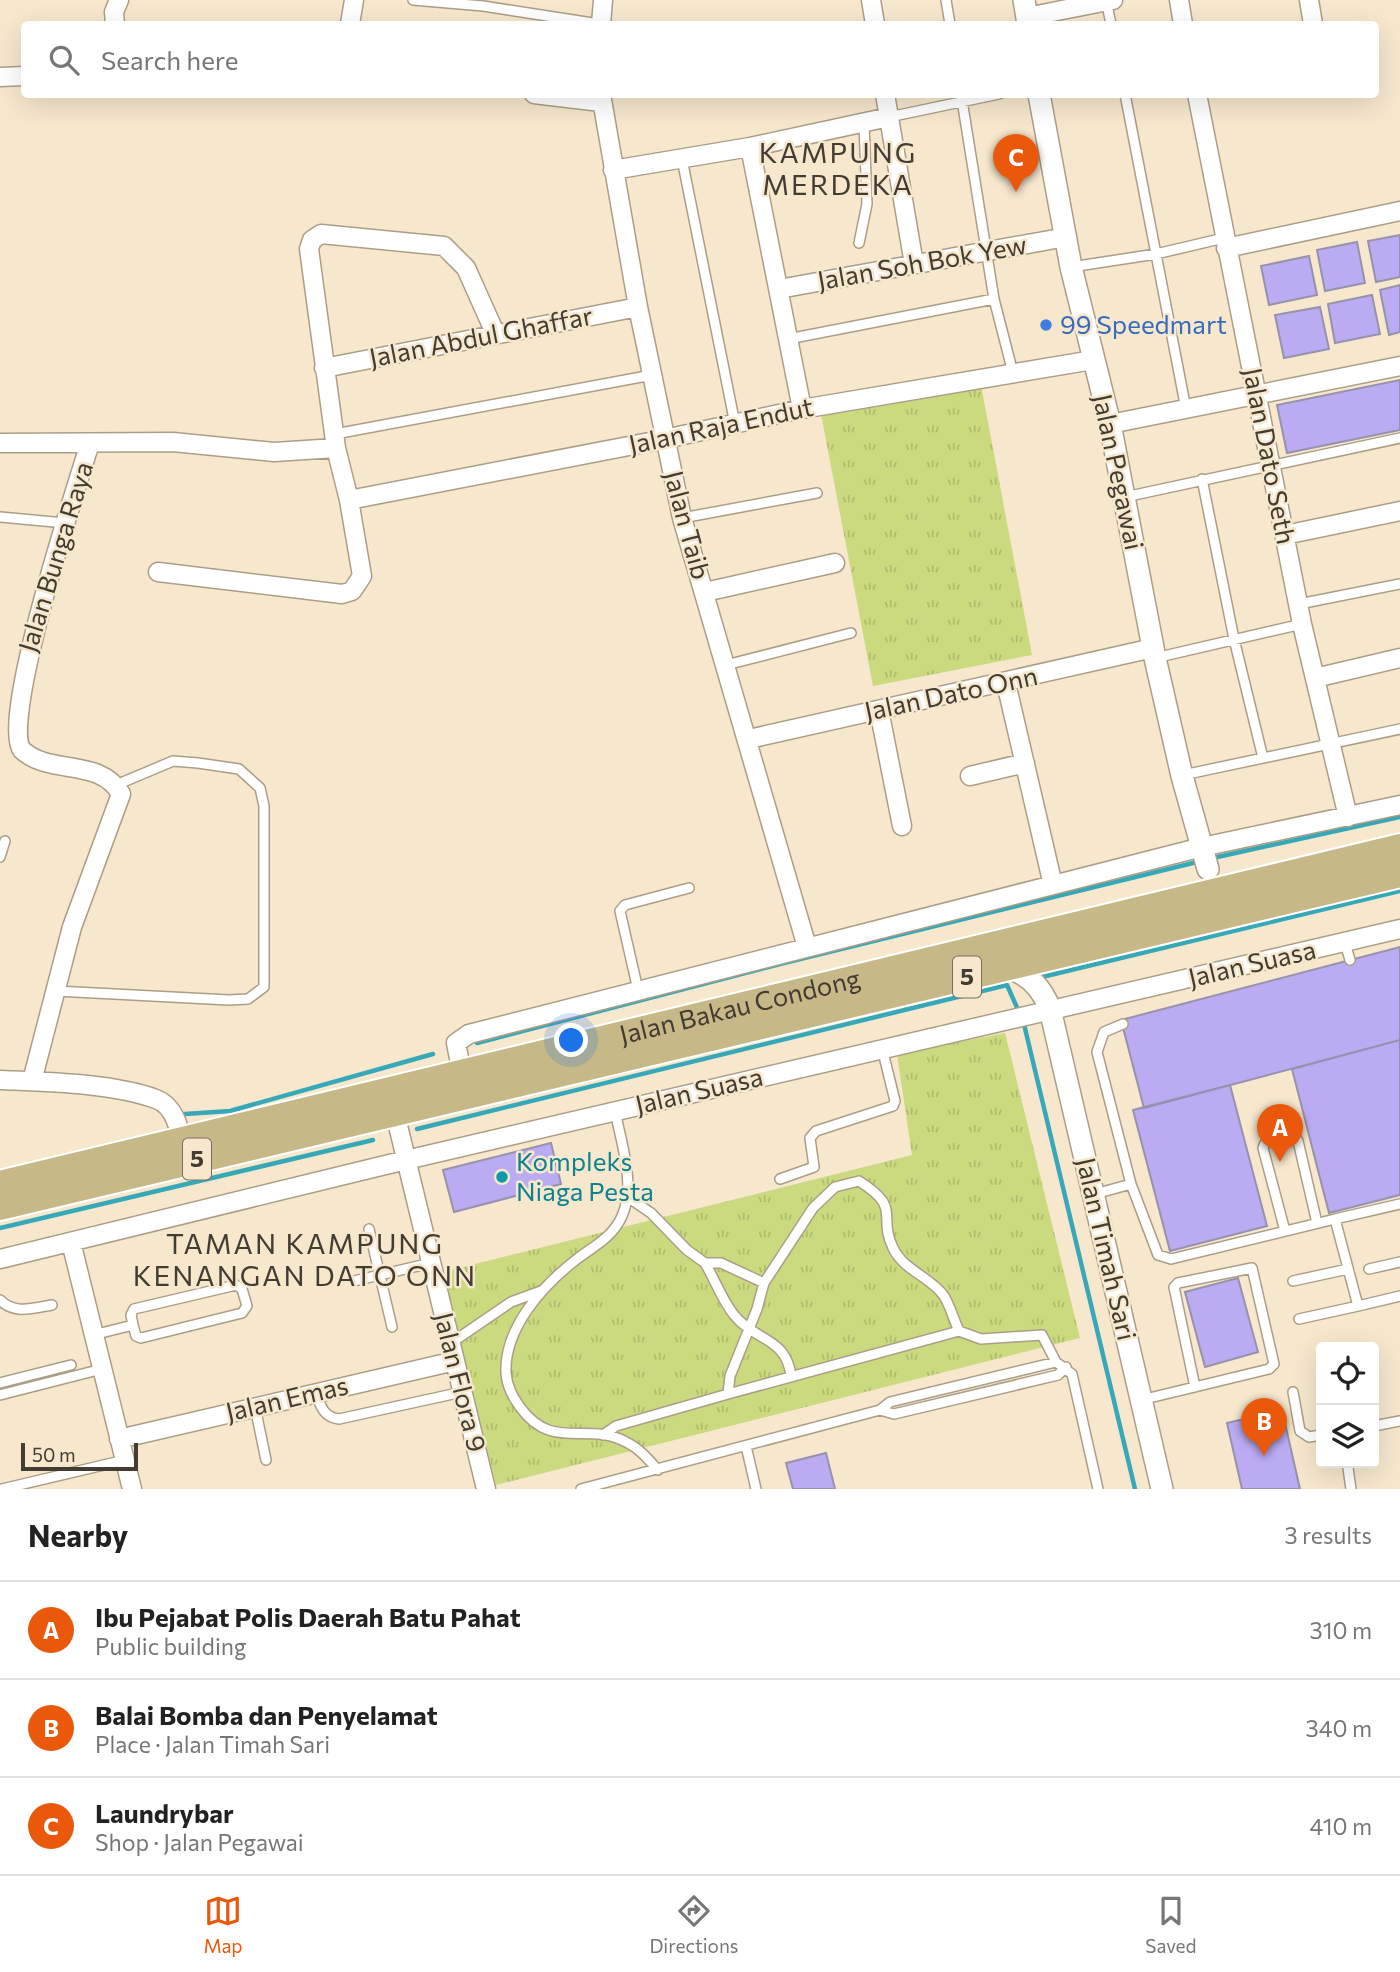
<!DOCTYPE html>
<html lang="en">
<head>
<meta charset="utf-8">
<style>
	body { margin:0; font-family:Commissioner,sans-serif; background:#f2f2f2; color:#222 }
	.controls { position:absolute; right:21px; bottom:21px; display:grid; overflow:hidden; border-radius:7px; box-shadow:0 7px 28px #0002 }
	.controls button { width:63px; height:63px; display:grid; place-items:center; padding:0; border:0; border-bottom:2px solid #e0e0e0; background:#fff; color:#222; font:35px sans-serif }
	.scale { position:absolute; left:21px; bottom:18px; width:117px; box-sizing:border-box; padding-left:7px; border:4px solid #423c32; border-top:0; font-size:19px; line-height:24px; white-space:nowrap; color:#423c32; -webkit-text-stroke:5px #f6e7cd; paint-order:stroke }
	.you { position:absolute; left:572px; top:1041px; width:24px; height:24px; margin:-18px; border:5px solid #fff; border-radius:50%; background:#1a73e8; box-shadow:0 0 0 10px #1a73e833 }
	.badge { display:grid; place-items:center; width:46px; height:46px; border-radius:50%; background:#ea580c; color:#fff; font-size:23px; font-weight:700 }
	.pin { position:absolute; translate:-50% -58px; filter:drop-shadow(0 2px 4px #0008) }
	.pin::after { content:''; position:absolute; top:37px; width:24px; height:21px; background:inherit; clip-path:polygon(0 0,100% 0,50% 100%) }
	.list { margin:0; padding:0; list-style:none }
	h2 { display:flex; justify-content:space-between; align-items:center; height:91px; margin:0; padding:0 28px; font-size:30px }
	h2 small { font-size:23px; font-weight:400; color:#767676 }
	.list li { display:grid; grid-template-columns:46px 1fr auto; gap:21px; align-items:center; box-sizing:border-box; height:98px; padding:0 28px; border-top:2px solid #e0e0e0 }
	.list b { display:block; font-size:26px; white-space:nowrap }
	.list p { margin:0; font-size:23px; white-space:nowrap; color:#767676 }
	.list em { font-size:23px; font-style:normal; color:#767676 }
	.icon { flex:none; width:38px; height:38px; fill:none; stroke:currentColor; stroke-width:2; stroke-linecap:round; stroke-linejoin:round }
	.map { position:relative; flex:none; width:1400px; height:1489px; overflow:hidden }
	.search { position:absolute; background:#fff; box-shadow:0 7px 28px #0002; left:21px; right:21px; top:21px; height:77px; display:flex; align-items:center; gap:18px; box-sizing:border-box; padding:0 24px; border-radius:7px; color:#767676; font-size:26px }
	.sheet { height:385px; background:#fff }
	nav { display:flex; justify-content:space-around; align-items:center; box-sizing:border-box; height:98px; border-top:2px solid #e0e0e0; background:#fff; font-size:19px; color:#767676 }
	nav a { display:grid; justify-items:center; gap:4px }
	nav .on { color:#ea580c }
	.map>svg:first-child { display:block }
	.grass { fill:url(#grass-tufts) }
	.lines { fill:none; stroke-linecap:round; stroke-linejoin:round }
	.stream { stroke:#37a8b8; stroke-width:4.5 }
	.building { fill:#baabf2; stroke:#9792ab; stroke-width:2 }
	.service-casing { stroke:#ac9e86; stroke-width:12 }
	.minor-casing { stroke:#ac9e86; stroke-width:21 }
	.tertiary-casing { stroke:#ac9e86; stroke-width:24 }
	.primary-casing { stroke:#fff; stroke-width:32 }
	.service { stroke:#fff; stroke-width:9 }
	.minor { stroke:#fff; stroke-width:18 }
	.tertiary { stroke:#fff; stroke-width:21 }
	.primary { stroke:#c7b887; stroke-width:28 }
	.shop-dot { fill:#3f7fe0; stroke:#f6e7cd; stroke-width:2.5 }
	.culture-dot { fill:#0f9aa8; stroke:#f6e7cd; stroke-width:2.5 }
	.labels { text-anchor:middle; stroke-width:5; stroke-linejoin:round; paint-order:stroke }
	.shield { fill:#f6e7cd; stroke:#786f60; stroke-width:2 }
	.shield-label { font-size:24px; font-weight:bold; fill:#423c32 }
	.street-label { font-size:26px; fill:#423c32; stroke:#f6e7cd }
	.shop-label { font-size:26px; fill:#366cbe; stroke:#f6e7cd; text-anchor:start }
	.culture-label { font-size:26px; fill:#0d838f; stroke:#f6e7cd; text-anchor:start }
	.neighbourhood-label { font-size:28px; letter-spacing:2px; fill:#423c32; stroke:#f6e7cd }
</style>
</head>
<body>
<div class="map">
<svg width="1400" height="1489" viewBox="0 0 1400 1489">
	<defs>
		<pattern id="grass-tufts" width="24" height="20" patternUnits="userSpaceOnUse" patternTransform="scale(1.75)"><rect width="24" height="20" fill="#cbda7e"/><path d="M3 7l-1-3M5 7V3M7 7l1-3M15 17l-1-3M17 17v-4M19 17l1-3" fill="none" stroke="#b0bc6d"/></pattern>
	</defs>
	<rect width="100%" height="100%" fill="#f6e7cd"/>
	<path class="grass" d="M981,385L1032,655L873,686L821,414Z
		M1005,1033L1080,1338L496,1485L443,1272L912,1155L897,1054Z"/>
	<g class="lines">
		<path class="stream" d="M1213,858L1400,817
			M1038,978L1400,891
			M1023,1020L1135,1489
			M477,1043L784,963L1201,861
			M185,1114L230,1111L433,1054
			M417,1129L1007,985L1019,1012
			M0,1228L373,1140"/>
	</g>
	<path class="building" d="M1400,235V277L1376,282L1368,241Z
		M1357,242L1365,283L1325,291L1317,250Z
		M1309,256L1317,295L1269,305L1261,266Z
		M1400,285V332L1389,335L1380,290Z
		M1372,295L1380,334L1335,343L1328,304Z
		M1320,307L1329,349L1284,358L1275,315Z
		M1400,380V430L1287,453L1277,405Z
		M1400,947V1040L1144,1108L1121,1020Z
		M1400,1040V1195L1329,1213L1292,1069Z
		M1230,1085L1267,1226L1170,1251L1133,1110Z
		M551,1143L561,1184L454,1212L443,1170Z
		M1238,1278L1258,1352L1205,1367L1185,1292Z
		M1282,1410L1300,1489H1242L1227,1423Z
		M826,1453L835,1489H793L786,1463Z"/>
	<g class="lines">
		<g class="service-casing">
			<path id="service" d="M413,0L483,6L599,24
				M946,0L950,24
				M1106,0L1111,24
				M961,94L994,299L1013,373
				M1125,94L1186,409
				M889,117L999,94
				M682,159L735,424
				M859,243L867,204L864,123
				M1071,267L1156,254L1224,238
				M788,339L994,299
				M335,434L652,375
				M1202,479L1234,639L1263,758
				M1125,497L1400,438
				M0,517L65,523
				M682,518L817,493
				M1299,604L1400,584
				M1155,658L1302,624
				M726,665L851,633
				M1183,775L1400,729
				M0,857L5,841
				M1345,943L1350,960
				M638,990L620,911L625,905L689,888
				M56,991L229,1000L248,999L264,987V806L260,788L239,769L198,763L173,761L116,785
				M1123,1024L1104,1032L1097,1052L1131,1184L1158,1255L1171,1259L1335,1219L1358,1306L1400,1296
				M615,1111C621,1142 636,1185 622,1216C613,1237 594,1246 577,1259C543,1285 504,1328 506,1373C507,1387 513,1397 520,1407C552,1452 587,1421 626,1442C639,1448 649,1460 658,1470
				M780,1179L814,1167L810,1138L816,1131L893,1106L895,1101L882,1048
				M1095,1194L1131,1184
				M626,1196L651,1213L687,1250L705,1263H721L764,1283
				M1335,1219L1400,1204
				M369,1229L392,1327
				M1285,1231L1263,1148C1266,1136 1284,1134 1294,1134L1298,1141L1317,1223
				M705,1263C715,1280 722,1300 734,1315C756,1342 786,1337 791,1376
				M1369,1269L1400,1262
				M354,1281L431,1263
				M1293,1281L1348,1269
				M0,1300C15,1315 33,1308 52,1305
				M1299,1319L1358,1306
				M93,1335L133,1325L136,1336L141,1338L242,1313L247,1306L242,1289L236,1285L134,1309L131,1315L133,1325
				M451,1343L511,1302L541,1291
				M0,1383L71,1365
				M315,1392C321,1406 323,1417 339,1419L462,1392
				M1293,1392L1300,1431L1309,1437L1321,1435
				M728,1394L959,1331
				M0,1395L102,1369
				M1141,1400L1269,1369L1274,1364L1252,1268L1178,1283L1174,1287L1195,1387
				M255,1407L266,1460
				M880,1410L894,1414L1058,1375L1066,1367
				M1374,1426L1400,1421
				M603,1435L616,1426L728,1394L730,1376L757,1309L764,1283L813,1208L835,1187L859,1181C903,1209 877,1214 893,1248C904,1271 931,1277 944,1296C950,1306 954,1320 959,1331L981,1339L1042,1335L1056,1362
				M746,1446L756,1489
				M1348,1468L1351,1489
				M2,1489L125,1460
				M581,1489L880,1410L890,1402L1056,1362L1072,1374L1098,1489"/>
		</g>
		<g class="minor-casing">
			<path id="minor" d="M871,0L875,24
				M1179,0L1183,24
				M1309,0L1313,24
				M1027,17L1113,0
				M115,24L114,12L119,0
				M350,24L354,0
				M601,24L603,0
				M0,77L24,76
				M534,94L601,102
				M601,94L638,307L682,518L807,947
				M885,94L914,264
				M1197,94L1302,624L1348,817
				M750,147L802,409
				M613,170L750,147L889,117
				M1226,248L1400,211
				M779,289L1066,237
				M324,368L638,307
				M1110,424L1400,366
				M0,443L173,442L274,452L336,448
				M349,500L665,439L802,409L1093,360
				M1285,535L1400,511
				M158,572L342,594L352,591L362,576L349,500L336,448L309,249L312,240L321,234L444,246L466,268L496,335
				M705,592L835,563
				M1315,678L1400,658
				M1006,683L1053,885
				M879,710L902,826
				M749,739L1153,648
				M970,776L1025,763
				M462,1073L456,1043L469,1034L1202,847L1400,805
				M0,1080C47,1082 112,1083 156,1099C172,1105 183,1128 177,1143
				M32,1081L72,927L121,794C100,757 50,776 22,750C0,721 76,488 90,443
				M393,1105L486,1489
				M71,1242L132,1489
				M0,1259L406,1160L1400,929
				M119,1439L455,1361"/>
		</g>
		<g class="tertiary-casing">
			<path id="tertiary" d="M1024,0L1028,24
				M1039,94L1071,267L1110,424L1155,658L1182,776L1208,869
				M1006,967C1028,973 1042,988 1050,1009L1162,1489"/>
		</g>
		<g class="primary-casing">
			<g id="primary">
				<path id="s1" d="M0,1185L1400,848"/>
				<path d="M0,1206L1400,873"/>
			</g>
		</g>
		<use href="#service" class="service"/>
		<use href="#minor" class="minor"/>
		<use href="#tertiary" class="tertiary"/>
		<use href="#primary" class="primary"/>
	</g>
	<circle class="shop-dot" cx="1046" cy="325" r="7"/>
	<circle class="culture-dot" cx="502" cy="1177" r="7"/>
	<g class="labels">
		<g class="shield">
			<rect x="953" y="956.5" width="28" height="41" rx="5"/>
			<rect x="183" y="1138.5" width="28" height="41" rx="5"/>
		</g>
		<g class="shield-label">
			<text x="967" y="985">5</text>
			<text x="197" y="1167">5</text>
		</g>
		<g class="street-label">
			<text transform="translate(922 263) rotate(-10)" y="9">Jalan Soh Bok Yew</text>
			<text transform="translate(481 337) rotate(-11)" y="9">Jalan Abdul Ghaffar</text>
			<text transform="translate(721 426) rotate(-12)" y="9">Jalan Raja Endut</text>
			<text transform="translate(1269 456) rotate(79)" y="9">Jalan Dato Seth</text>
			<text transform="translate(1118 472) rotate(78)" y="9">Jalan Pegawai</text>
			<text transform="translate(687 525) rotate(75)" y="9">Jalan Taib</text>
			<text transform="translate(56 557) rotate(-73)" y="9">Jalan Bunga Raya</text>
			<text transform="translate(951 694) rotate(-12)" y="9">Jalan Dato Onn</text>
			<text transform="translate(1252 964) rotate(-13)" y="9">Jalan Suasa</text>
			<text dy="9" stroke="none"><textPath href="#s1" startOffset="761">Jalan Bakau Condong</textPath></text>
			<text transform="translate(699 1091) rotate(-13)" y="9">Jalan Suasa</text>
			<text transform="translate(1106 1249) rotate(77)" y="9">Jalan Timah Sari</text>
			<text transform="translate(460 1382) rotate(76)" y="9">Jalan Flora 9</text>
			<text transform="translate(287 1399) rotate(-13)" y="9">Jalan Emas</text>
		</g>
		<g class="shop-label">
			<text x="1060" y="334">99 Speedmart</text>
		</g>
		<g class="culture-label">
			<text x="516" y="1171">Kompleks<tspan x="516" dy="30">Niaga Pesta</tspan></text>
		</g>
		<g class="neighbourhood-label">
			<text x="838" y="163">KAMPUNG<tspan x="838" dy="32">MERDEKA</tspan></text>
			<text x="305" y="1254">TAMAN KAMPUNG<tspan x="305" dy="32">KENANGAN DATO ONN</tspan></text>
		</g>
	</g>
</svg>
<div class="controls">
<button><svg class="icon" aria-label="locate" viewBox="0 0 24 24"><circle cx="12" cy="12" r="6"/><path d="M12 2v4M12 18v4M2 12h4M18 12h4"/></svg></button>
<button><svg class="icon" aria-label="layers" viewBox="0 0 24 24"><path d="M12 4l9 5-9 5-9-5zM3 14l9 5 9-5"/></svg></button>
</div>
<div class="scale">50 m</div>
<div class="you"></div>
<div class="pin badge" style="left:1280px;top:1162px">A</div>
<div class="pin badge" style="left:1264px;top:1456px">B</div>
<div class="pin badge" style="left:1016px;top:192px">C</div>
<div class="search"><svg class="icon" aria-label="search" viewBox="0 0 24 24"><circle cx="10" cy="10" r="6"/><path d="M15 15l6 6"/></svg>Search here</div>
</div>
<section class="sheet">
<h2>Nearby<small>3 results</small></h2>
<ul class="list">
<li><span class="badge">A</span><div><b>Ibu Pejabat Polis Daerah Batu Pahat</b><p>Public building</p></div><em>310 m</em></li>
<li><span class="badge">B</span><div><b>Balai Bomba dan Penyelamat</b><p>Place · Jalan Timah Sari</p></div><em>340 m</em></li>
<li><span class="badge">C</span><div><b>Laundrybar</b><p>Shop · Jalan Pegawai</p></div><em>410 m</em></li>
</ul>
</section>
<nav>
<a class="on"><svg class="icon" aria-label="map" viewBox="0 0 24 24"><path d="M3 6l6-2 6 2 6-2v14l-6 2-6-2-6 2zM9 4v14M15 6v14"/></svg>Map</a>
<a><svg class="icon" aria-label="directions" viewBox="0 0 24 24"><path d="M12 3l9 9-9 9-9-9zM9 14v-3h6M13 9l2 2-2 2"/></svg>Directions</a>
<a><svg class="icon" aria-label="saved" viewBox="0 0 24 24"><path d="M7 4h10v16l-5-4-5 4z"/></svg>Saved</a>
</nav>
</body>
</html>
